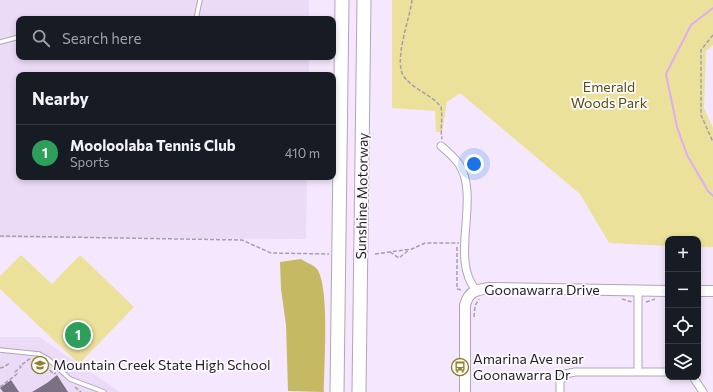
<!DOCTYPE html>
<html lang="en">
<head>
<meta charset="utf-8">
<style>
	body { margin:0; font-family:Commissioner,sans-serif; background:#20242c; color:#f1f3f6 }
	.controls { position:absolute; right:12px; bottom:12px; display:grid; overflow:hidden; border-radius:8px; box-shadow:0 2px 6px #0003 }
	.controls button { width:36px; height:36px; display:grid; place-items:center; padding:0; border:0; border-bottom:1px solid #363941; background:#171b24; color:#f1f3f6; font:20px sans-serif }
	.you { position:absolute; left:474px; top:164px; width:14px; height:14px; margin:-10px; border:3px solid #fff; border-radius:50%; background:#1a73e8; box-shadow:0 0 0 6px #1a73e833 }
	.badge { display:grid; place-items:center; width:26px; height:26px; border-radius:50%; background:#b45309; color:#fff; font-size:13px; font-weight:700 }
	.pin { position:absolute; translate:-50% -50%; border:2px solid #fff; box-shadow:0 1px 4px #0006 }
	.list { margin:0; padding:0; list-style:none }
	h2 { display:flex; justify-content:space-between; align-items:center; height:52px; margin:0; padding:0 16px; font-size:17px }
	h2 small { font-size:13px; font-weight:400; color:#9ea1a6 }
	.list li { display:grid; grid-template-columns:26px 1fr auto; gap:12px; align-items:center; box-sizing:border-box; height:56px; padding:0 16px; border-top:1px solid #363941 }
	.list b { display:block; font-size:15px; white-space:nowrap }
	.list p { margin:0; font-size:13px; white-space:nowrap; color:#9ea1a6 }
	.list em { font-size:13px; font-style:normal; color:#9ea1a6 }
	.icon { flex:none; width:22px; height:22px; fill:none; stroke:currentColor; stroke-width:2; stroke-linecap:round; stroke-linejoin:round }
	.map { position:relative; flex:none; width:713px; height:392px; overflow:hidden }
	.search { position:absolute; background:#171b24; box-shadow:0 2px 6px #0003; left:16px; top:16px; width:320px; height:44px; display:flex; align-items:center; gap:10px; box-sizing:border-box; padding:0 14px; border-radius:8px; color:#9ea1a6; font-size:15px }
	.panel { position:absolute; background:#171b24; box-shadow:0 2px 6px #0003; left:16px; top:72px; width:320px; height:108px; border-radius:8px }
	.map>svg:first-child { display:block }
	.built { fill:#ecdbf7 }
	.green { fill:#ece19b }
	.forest { fill:#c6b964 }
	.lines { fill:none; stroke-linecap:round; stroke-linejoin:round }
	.stream { stroke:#dbaef4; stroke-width:2 }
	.building { fill:#7c7083 }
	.lane-casing { stroke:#b2a5b9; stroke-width:5.5 }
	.street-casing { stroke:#b2a5b9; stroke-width:9 }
	.secondary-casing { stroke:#b2a5b9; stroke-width:12 }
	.highway-casing { stroke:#b2a5b9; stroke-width:15 }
	.path { stroke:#a69dad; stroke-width:1.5; stroke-dasharray:4 2; stroke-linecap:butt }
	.lane { stroke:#fff; stroke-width:3.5 }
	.street { stroke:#fff; stroke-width:7 }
	.secondary { stroke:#fff; stroke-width:10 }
	.highway { stroke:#fff; stroke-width:13 }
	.labels { text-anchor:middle; stroke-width:3.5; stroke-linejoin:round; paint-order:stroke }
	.park-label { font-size:14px; fill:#584f0c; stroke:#fcfafe }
	.street-label { font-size:14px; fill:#221e25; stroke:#fcfafe }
	.poi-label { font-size:14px; fill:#221e25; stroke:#fcfafe; text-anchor:start }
</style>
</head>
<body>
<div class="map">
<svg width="713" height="392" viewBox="0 0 713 392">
	<rect width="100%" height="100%" fill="#f5e8fe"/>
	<path class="built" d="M0,0H309V19H19V57H309V75H19V177H307L306,239L0,238Z
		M0,337H39L120,392H0Z"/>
	<path class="green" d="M392,0H713V45L706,51L704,108L713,128V247H698V239H668V246L609,243L580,194L460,93L447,102L442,132H436L435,111L392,108Z
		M21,255L52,284L80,255L134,307L79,364L0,289V276Z"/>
	<path class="forest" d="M301,259C305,262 314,265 317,269C330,287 324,367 324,392L288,391L286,325L281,289L280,262Z"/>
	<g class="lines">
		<path class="stream" d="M713,8L691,25L666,74L677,127L687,155L708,191L713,196"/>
	</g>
	<path class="building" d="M57,375L68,392H32L47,383Z
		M11,380L19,392H3L0,388Z"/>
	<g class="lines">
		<g class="lane-casing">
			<path id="lane" d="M196,19L200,0
				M0,42L19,37
				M0,350L39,354L48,359L70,379L104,392"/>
		</g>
		<g class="street-casing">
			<path id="street" d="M441,146C447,151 454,157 459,164C481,198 449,259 476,290
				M638,371V291
				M693,377L703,392
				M560,392V382L565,374L575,372H668"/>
		</g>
		<g class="secondary-casing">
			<path id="secondary" d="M698,291H713
				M465,392V305C469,291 476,290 489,288L668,291"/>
		</g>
		<g class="highway-casing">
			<path id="highway" d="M337,392L342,0
				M359,392L364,0"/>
		</g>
		<path class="path" d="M412,0C410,19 392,63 405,78C415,90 432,95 441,107C443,119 440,129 442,139
			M713,35L701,50V115L713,142
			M0,236L242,240L271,253L329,254
			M457,247V289L462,290
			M390,252L399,258L409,250
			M375,254L412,249L425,243H459
			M622,299L632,302
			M646,302L655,299
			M474,317L475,306L479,299
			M41,362L54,374L56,373
			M0,368L4,367L10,363
			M0,387L17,374L15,372L21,367L20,366L31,358
			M75,387L81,392"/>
		<use href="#lane" class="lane"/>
		<use href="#street" class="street"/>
		<use href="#secondary" class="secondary"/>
		<use href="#highway" class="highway"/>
	</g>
	<defs>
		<g id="school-ring" transform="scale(0.9)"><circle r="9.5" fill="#fcfafe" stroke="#8f8129" stroke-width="1.5"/><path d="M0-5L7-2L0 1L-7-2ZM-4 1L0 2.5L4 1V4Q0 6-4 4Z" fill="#8f8129"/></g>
		<g id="bus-ring" transform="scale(0.9)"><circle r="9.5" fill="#fcfafe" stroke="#8f8129" stroke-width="1.5"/><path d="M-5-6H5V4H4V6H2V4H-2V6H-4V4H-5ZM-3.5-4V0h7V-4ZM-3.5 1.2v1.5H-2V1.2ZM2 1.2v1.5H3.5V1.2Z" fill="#8f8129"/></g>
	</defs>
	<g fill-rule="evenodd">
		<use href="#school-ring" x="40" y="365"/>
		<use href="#bus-ring" x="460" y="367"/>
	</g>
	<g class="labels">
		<g class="park-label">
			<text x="609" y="92">Emerald<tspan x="609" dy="16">Woods Park</tspan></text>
		</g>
		<g class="street-label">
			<text transform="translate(362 196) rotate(-89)" y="5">Sunshine Motorway</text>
			<text x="542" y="295">Goonawarra Drive</text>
		</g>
		<g class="poi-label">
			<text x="473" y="364">Amarina Ave near<tspan x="473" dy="16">Goonawarra Dr</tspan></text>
			<text x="53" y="370">Mountain Creek State High School</text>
		</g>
	</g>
</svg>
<div class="controls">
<button>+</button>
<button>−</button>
<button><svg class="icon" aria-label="locate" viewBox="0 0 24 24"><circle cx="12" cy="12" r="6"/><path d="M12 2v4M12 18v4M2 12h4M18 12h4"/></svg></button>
<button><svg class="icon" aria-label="layers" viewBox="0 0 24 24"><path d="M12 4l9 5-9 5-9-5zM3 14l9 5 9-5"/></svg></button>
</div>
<div class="you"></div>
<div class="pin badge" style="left:78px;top:335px;background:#2e9e5b">1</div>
<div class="search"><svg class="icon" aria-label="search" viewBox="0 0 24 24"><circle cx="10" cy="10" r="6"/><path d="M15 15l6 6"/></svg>Search here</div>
<section class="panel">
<h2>Nearby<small></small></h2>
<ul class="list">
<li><span class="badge" style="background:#2e9e5b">1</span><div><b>Mooloolaba Tennis Club</b><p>Sports</p></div><em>410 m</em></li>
</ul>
</section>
</div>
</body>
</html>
